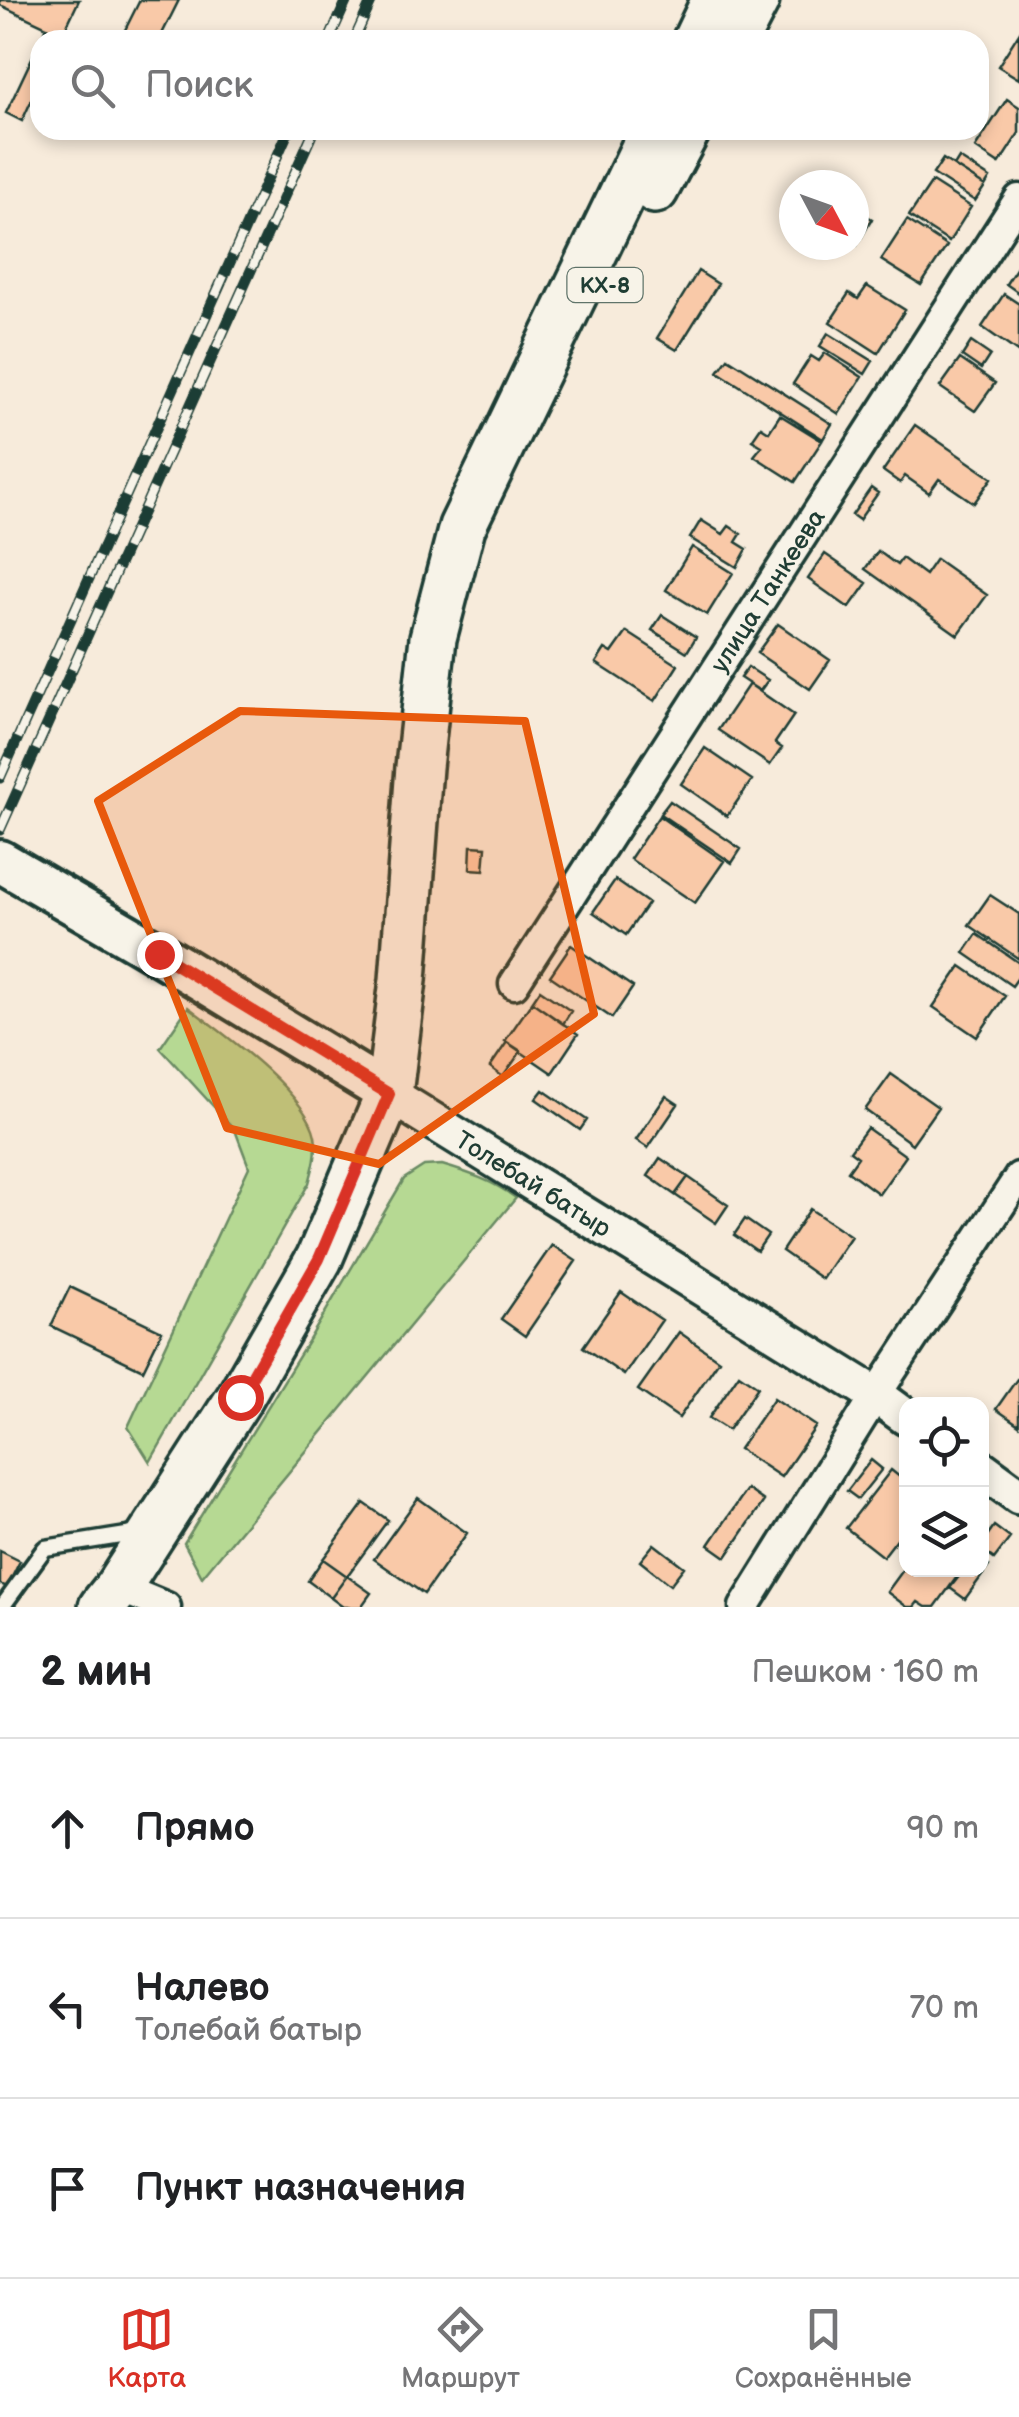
<!DOCTYPE html>
<html lang="ru">
<head>
<meta charset="utf-8">
<style>
  :root { --surface:#fff; --page:#f6f6f6; --text:#202124; --muted:#757577; --line:#e0e0e0; --accent:#d93025 }
  body { margin:0; font-family:"Balsamiq Sans",sans-serif; background:var(--page); color:var(--text) }
  .controls { position:absolute; right:30px; bottom:30px; display:grid; overflow:hidden; border-radius:20px; box-shadow:0 5px 15px #0003 }
  .controls button { width:90px; height:90px; display:grid; place-items:center; padding:0; border:0; border-bottom:2px solid var(--line); background:var(--surface); color:var(--text); font:50px sans-serif }
  .compass { position:absolute; left:779px; top:170px; width:90px; height:90px; border-radius:50%; background:var(--surface); box-shadow:0 5px 15px #0003; rotate:131deg }
  .stop { position:absolute; width:30px; height:30px; margin:-22px; border:8px solid #d93025; border-radius:50%; background:#fff }
  .stop.end { background:#d93025; border-color:#fff; box-shadow:0 2px 10px #0008 }
  .list { margin:0; padding:0; list-style:none }
  h2 { display:flex; justify-content:space-between; align-items:center; height:130px; margin:0; padding:0 40px; font-size:42px }
  h2 small { font-size:32px; font-weight:400; color:var(--muted) }
  .list li { display:grid; grid-template-columns:65px 1fr auto; gap:30px; align-items:center; box-sizing:border-box; height:180px; padding:0 40px; border-top:2px solid var(--line) }
  .list b { display:block; font-size:38px; white-space:nowrap }
  .list p { margin:0; font-size:32px; white-space:nowrap; color:var(--muted) }
  .list em { font-size:32px; font-style:normal; color:var(--muted) }
  .icon { flex:none; width:55px; height:55px; fill:none; stroke:currentColor; stroke-width:2; stroke-linecap:round; stroke-linejoin:round }
  .map { position:relative; flex:none; width:1019px; height:1607px; overflow:hidden }
  .search { position:absolute; background:var(--surface); box-shadow:0 5px 15px #0003; left:30px; right:30px; top:30px; height:110px; display:flex; align-items:center; gap:25px; box-sizing:border-box; padding:0 35px; border-radius:30px; color:var(--muted); font-size:38px }
  .sheet { height:670px; background:var(--surface) }
  nav { display:flex; justify-content:space-around; align-items:center; box-sizing:border-box; height:140px; border-top:2px solid var(--line); background:var(--surface); font-size:28px; color:var(--muted) }
  nav a { display:grid; justify-items:center; gap:5px }
  nav .on { color:var(--accent) }
  .map>svg:first-child { display:block }
</style>
</head>
<body>
<div class="map">
<svg width="1019" height="1607" viewBox="0 0 1019 1607">
  <rect width="100%" height="100%" fill="#f7ebdb"/>
  <filter id="ink" filterUnits="userSpaceOnUse"><feTurbulence type="fractalNoise" baseFrequency=".01" numOctaves="2"/><feDisplacementMap in="SourceGraphic" scale="20" xChannelSelector="R" yChannelSelector="G"/><feConvolveMatrix kernelMatrix="1 2 1 2 8 2 1 2 1" color-interpolation-filters="sRGB"/></filter>
  <g filter="url(#ink)">
    <path fill="#b6d993" stroke="#6a8b64" stroke-width="2.5" d="M188 1007C224 1034 306 1092 315 1136 318 1152 313 1169 309 1183L150 1462 128 1427 249 1167 235 1130 160 1048Z
      M442 1165C469 1173 493 1181 516 1198L202 1577 184 1543 309 1340 404 1179 424 1166Z"/>
    <path fill="#f9c9a8" stroke="#1f3d34" stroke-width="2.5" d="M0 0H79L60 40H40L47 27 0 5Z
      M140 0H179L159 40H120Z
      M1019 33V79L998 66Z
      M40 41V82L22 121 6 113Z
      M1007 99 1019 107V133L999 164 975 148Z
      M959 158 990 178 985 186 954 166Z
      M943 159 985 186 975 201 933 174Z
      M932 182 971 207 949 242 909 216Z
      M857 210 872 219 857 245 854 243V215Z
      M907 220 947 246 921 285 881 260Z
      M1019 264V293L1006 284Z
      M698 271 718 284 677 350 657 338Z
      M867 286 905 310 878 353 830 322 849 293 858 299Z
      M1004 294 1019 304V353L982 327Z
      M828 333 873 361 865 374 820 346Z
      M971 342 990 355 981 369 962 356Z
      M825 353 862 377 839 414 793 384 811 356 819 361Z
      M728 358 832 424 823 439 718 372Z
      M960 359 995 383 975 411 940 387Z
      M780 415 822 441 795 482 754 456 762 446 752 440 761 427 769 432Z
      M915 425 992 478 974 503 939 479 929 493 905 476 900 483 883 471Z
      M871 488 878 493 859 520 852 515Z
      M701 520 723 534 729 526 741 534 736 542 747 549 737 567 690 538Z
      M692 547 733 573 707 615 666 590Z
      M878 551 897 565 902 558 925 575 936 559 987 595 958 635 865 569Z
      M825 554 867 583 849 608 808 579Z
      M662 615 696 637 687 652 652 630Z
      M778 624 830 660 810 689 757 653Z
      M627 632 678 665 655 701 596 663 605 649 612 653Z
      M748 667 768 680 760 691 740 678Z
      M749 684 794 715 775 743 782 748 770 765 718 730Z
      M705 748 752 780 727 816 681 784Z
      M670 801 741 849 732 863 660 814Z
      M659 816 724 861 695 903 630 859Z
      M471 846 486 847 484 870 470 869Z
      M615 880 648 903 626 935 593 912Z
      M990 895 1019 914V959L969 925Z
      M977 934 1019 963V976L1012 986 964 953Z
      M571 945 633 987 612 1018 550 976Z
      M961 966 1005 996 977 1037 933 1007Z
      M540 990 571 1011 563 1024 532 1002Z
      M532 1002 578 1034 552 1073 505 1041Z
      M507 1042 521 1051 503 1077 490 1067Z
      M891 1074 938 1107 912 1144 865 1110Z
      M543 1090 587 1120 580 1130 536 1099Z
      M666 1096 678 1104 648 1148 636 1140Z
      M867 1128 906 1156 879 1194 848 1171 858 1157 850 1151Z
      M660 1158 688 1177 675 1195 648 1176Z
      M688 1177 728 1205 716 1223 675 1195Z
      M810 1209 851 1236 822 1279 782 1251Z
      M745 1219 768 1235 757 1251 734 1235Z
      M552 1245 576 1261 525 1336 501 1319Z
      M70 1287 162 1331 143 1370 51 1326Z
      M621 1292 662 1320 624 1375 583 1347Z
      M679 1332 719 1360 679 1418 638 1390Z
      M739 1374 758 1387 728 1430 709 1418Z
      M1017 1379 1019 1380V1425L996 1409Z
      M774 1398 816 1426 781 1477 739 1449Z
      M871 1460 882 1469 858 1499 847 1491Z
      M891 1470 906 1482V1527L883 1557 846 1528Z
      M747 1489 764 1501 726 1557 709 1545Z
      M418 1498 467 1533 424 1594 374 1559Z
      M364 1503 388 1520 347 1576 323 1559Z
      M994 1526 1010 1538 994 1559 982 1550V1543Z
      M654 1544 684 1567 670 1585 640 1561Z
      M0 1551 20 1561 7 1587 0 1584Z
      M323 1559 347 1576 331 1598 308 1581Z
      M982 1560 989 1566 965 1599 950 1588 964 1570H982Z
      M906 1566V1570H962L935 1607H926L918 1602 914 1607H907L887 1592Z
      M347 1576 371 1593 361 1607H343L331 1598Z"/>
    <g fill="none" stroke-linecap="round" stroke-linejoin="round">
      <defs>
        <path id="service" d="M2 1607 45 1548 139 1533"/>
        <g id="minor">
          <path id="s1" d="M514 984 1019 199"/>
          <path d="M118 1587 166 1607"/>
          <path d="M744 1607 876 1395 1019 1177"/>
        </g>
        <g id="tertiary">
          <path id="s2" d="M389 1094 876 1395 906 1417"/>
          <path d="M982 1469 1019 1496"/>
        </g>
        <path id="secondary" d="M0 861 159 954 389 1094"/>
        <path id="primary" d="M696 40 715 0
          M735 40 756 0
          M655 190 687 130
          M102 1607 118 1587 240 1397 319 1259 389 1094 403 980 419 767 433 638 462 527 653 130"/>
      </defs>
      <use href="#service" stroke="#1f3d34" stroke-width="21"/>
      <use href="#minor" stroke="#1f3d34" stroke-width="35"/>
      <use href="#tertiary" stroke="#1f3d34" stroke-width="42"/>
      <use href="#secondary" stroke="#1f3d34" stroke-width="48"/>
      <use href="#primary" stroke="#1f3d34" stroke-width="52"/>
      <use href="#service" stroke="#f7f3e8" stroke-width="14"/>
      <use href="#minor" stroke="#f7f3e8" stroke-width="28"/>
      <use href="#tertiary" stroke="#f7f3e8" stroke-width="35"/>
      <use href="#secondary" stroke="#f7f3e8" stroke-width="40"/>
      <use href="#primary" stroke="#f7f3e8" stroke-width="45"/>
      <defs>
        <path id="rail" d="M329 40 347 0
          M354 40 372 0
          M0 778 289 130
          M0 830 314 130"/>
      </defs>
      <use href="#rail" stroke="#1f3d34" stroke-width="11"/>
      <use href="#rail" stroke="#f7f3e8" stroke-width="8" stroke-dasharray="22" stroke-linecap="butt"/>
    </g>
  </g>
  <g fill="none" stroke-linecap="round" stroke-linejoin="round" filter="url(#ink)">
    <path stroke="#d93025" stroke-width="12" d="M159 954 389 1094 319 1259 240 1397"/>
  </g>
  <path fill="#e8590c" fill-opacity="0.2" stroke="#e8590c" stroke-width="8" stroke-linejoin="round" d="M240 711 525 721 594 1014 379 1164 227 1128 98 801Z"/>
  <g text-anchor="middle" stroke-width="10" stroke-linejoin="round" paint-order="stroke">
    <rect fill="#f7f3e8" stroke="#60746a" stroke-width="2.5" x="567.5" y="268" width="75" height="34" rx="8"/>
    <g font-size="22" font-weight="bold" fill="#1f3d34">
      <text x="605" y="293">КХ-8</text>
    </g>
    <g font-size="25" fill="#1f3d34" stroke="#f7f3e8">
      <text dy="9" stroke="none"><textPath href="#s1" startOffset="468">улица Танкеева</textPath></text>
      <text dy="9" stroke="none"><textPath href="#s2" startOffset="170">Толебай батыр</textPath></text>
    </g>
  </g>
</svg>
<div class="controls">
<button><svg class="icon" aria-label="locate" viewBox="0 0 24 24"><circle cx="12" cy="12" r="6"/><path d="M12 2v4M12 18v4M2 12h4M18 12h4"/></svg></button>
<button><svg class="icon" aria-label="layers" viewBox="0 0 24 24"><path d="M12 4l9 5-9 5-9-5zM3 14l9 5 9-5"/></svg></button>
</div>
<svg class="compass" viewBox="-18 -18 36 36"><path d="M0-13l5 13h-10z" fill="#e53935"/><path d="M0 13l5-13h-10z" fill="#757577"/></svg>
<div class="stop" style="left:240px;top:1397px"></div>
<div class="stop end" style="left:159px;top:954px"></div>
<div class="search"><svg class="icon" aria-label="search" viewBox="0 0 24 24"><circle cx="10" cy="10" r="6"/><path d="M15 15l6 6"/></svg>Поиск</div>
</div>
<section class="sheet">
<h2>2 мин<small>Пешком · 160 m</small></h2>
<ul class="list">
<li><svg class="icon" aria-label="ahead" viewBox="0 0 24 24"><path d="M12 20V5M6 11l6-6 6 6"/></svg><div><b>Прямо</b></div><em>90 m</em></li>
<li><svg class="icon" aria-label="left" viewBox="0 0 24 24"><path d="M17 20v-9H6M10 6l-5 5 5 5"/></svg><div><b>Налево</b><p>Толебай батыр</p></div><em>70 m</em></li>
<li><svg class="icon" aria-label="arrive" viewBox="0 0 24 24"><path d="M6 21V4h12l-3 4 3 4H6"/></svg><div><b>Пункт назначения</b></div></li>
</ul>
</section>
<nav>
<a class="on"><svg class="icon" aria-label="map" viewBox="0 0 24 24"><path d="M3 6l6-2 6 2 6-2v14l-6 2-6-2-6 2zM9 4v14M15 6v14"/></svg>Карта</a>
<a><svg class="icon" aria-label="directions" viewBox="0 0 24 24"><path d="M12 3l9 9-9 9-9-9zM9 14v-3h6M13 9l2 2-2 2"/></svg>Маршрут</a>
<a><svg class="icon" aria-label="saved" viewBox="0 0 24 24"><path d="M7 4h10v16l-5-4-5 4z"/></svg>Сохранённые</a>
</nav>
</body>
</html>
